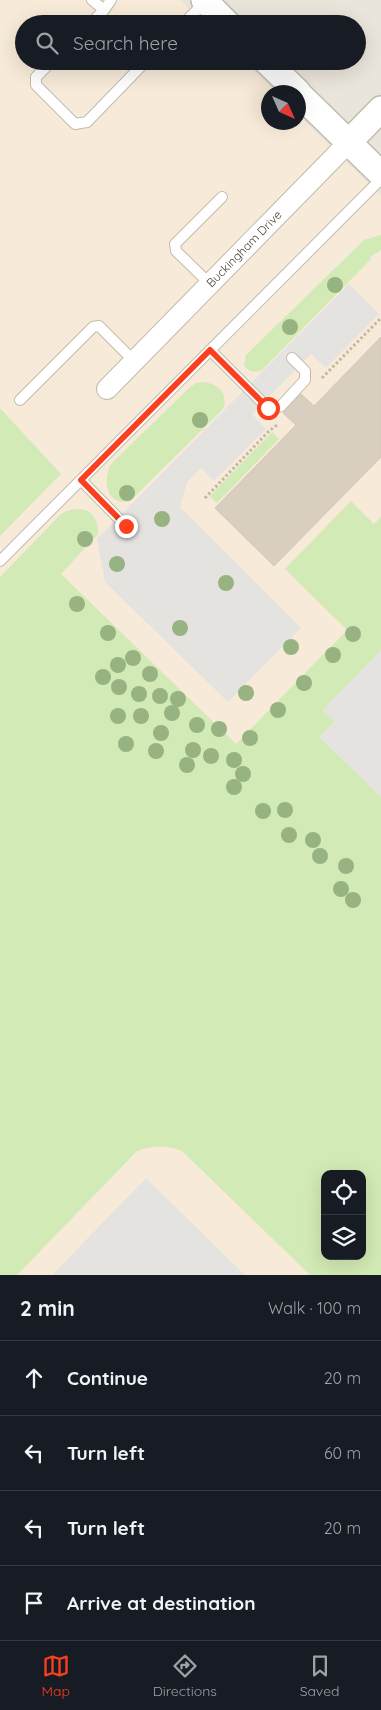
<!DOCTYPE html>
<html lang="en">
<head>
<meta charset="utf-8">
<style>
  :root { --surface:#171b24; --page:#242831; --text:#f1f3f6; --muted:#9ea1a6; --line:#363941; --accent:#fc3f1d }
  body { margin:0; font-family:Quicksand,sans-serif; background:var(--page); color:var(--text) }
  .controls { position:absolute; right:15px; bottom:15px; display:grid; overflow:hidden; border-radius:10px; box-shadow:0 5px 20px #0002 }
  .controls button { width:45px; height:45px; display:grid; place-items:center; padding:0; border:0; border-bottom:1px solid var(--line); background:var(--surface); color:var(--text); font:25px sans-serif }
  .compass { position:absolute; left:261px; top:85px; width:45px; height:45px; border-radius:50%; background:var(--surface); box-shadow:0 5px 20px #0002; rotate:135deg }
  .stop { position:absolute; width:15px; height:15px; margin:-11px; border:4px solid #fc3f1d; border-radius:50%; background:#fff }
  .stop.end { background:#fc3f1d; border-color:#fff; box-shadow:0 1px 5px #0008 }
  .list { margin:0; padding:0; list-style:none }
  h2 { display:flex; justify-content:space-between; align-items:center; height:65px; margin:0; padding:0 20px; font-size:21px }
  h2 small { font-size:16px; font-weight:400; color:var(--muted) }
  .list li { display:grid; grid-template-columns:32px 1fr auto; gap:15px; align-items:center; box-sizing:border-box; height:75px; padding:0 20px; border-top:1px solid var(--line) }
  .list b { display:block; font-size:19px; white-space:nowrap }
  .list em { font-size:16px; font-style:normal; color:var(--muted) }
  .icon { flex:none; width:28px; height:28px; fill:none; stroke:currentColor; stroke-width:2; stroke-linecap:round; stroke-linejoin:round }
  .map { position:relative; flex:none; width:381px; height:1275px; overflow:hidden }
  .search { position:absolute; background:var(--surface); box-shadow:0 5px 20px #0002; left:15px; right:15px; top:15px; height:55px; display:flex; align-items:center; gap:12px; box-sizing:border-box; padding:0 18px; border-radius:28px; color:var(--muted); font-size:19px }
  .sheet { height:365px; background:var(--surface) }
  nav { display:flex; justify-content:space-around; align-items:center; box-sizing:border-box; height:70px; border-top:1px solid var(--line); background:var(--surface); font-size:14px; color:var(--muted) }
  nav a { display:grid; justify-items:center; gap:2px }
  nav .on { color:var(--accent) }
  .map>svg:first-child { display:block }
</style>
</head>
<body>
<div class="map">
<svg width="381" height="1275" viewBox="0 0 381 1275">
  <rect width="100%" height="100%" fill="#f6f3ec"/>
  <path fill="#eae5da" d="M180 0H381V196L299 116 298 92H275L243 61H357V24H204Z"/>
  <path fill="#f7ead8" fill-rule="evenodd" d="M0 0H180L204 24H24V61H243L275 92H268V122H298L299 116 381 196V1275H0V536L61 474 0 408ZM325 1174H362V1256H325Z"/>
  <path fill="#d2eab5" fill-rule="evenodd" d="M381 235V250L370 257 371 259 262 370C254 373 249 372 244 365L246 355 364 240Z
    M203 382C218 384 229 393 223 409L130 501C107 507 101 479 112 463L190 387 196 383Z
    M0 408 61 474 0 536Z
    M272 432 279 439 217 503 210 496Z
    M351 501 374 524 381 517V650L323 710 335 721 320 737 381 797V1275H310L182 1151C166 1145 154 1145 137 1151L17 1275H0V577L61 514C81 503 99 511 98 534L61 574 236 744 347 630 285 569ZM325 1174H362V1256H325Z"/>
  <path fill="#e5e3e0" d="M349 284 379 314 326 368 311 354 252 414 266 429 214 481 201 468 187 482 180 507 301 628 228 702 105 582 97 539Z
    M381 650V797L319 737 335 722 323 710Z
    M146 1178 245 1275H52Z"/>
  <path fill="#d8cfc1" stroke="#d3c7b4" d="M381 337V457L274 566 215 508 296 425 283 413 301 394 314 406Z"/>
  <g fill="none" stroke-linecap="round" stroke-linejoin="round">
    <defs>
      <path id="service" d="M92 0 104 10
        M90 24 104 10 111 0
        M183 24 205 2
        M52 61 36 77V85L75 124 87 122 146 61
        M210 284 176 251 175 244 222 197
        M210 350 264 404 273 409 281 406 305 380V371L292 358
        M20 400 93 327 99 326 134 361
        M81 480 126 526
        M0 561 381 179"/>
      <g id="minor">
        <path id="s1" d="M107 389 348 143"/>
      </g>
      <path id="tertiary" d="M204 0 228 24
        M266 61 298 92
        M298 93 381 174
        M348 143 381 109"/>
    </defs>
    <use href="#service" stroke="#c2bbae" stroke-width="12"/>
    <use href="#minor" stroke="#c2bbae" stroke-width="22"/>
    <use href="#tertiary" stroke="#c2bbae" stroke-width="28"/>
    <path stroke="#c4b79f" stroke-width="3" stroke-dasharray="2.5 2.5" stroke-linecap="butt" d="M322 378 381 318
      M205 498 269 431 277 425"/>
    <use href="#service" stroke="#fff" stroke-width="10"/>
    <use href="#minor" stroke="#fff" stroke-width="20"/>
    <use href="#tertiary" stroke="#fff" stroke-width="25"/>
  </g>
  <g fill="#97b381">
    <circle cx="335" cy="285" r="8"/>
    <circle cx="290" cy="327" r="8"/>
    <circle cx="200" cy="420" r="8"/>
    <circle cx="127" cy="493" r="8"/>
    <circle cx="162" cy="519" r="8"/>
    <circle cx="85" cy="539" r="8"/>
    <circle cx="117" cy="564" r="8"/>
    <circle cx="226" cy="583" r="8"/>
    <circle cx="77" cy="604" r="8"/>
    <circle cx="180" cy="628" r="8"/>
    <circle cx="108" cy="633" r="8"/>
    <circle cx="353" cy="634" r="8"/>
    <circle cx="291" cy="647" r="8"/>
    <circle cx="333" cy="655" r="8"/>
    <circle cx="133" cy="658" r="8"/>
    <circle cx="118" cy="665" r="8"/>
    <circle cx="150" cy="674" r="8"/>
    <circle cx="103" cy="677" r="8"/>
    <circle cx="304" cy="683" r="8"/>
    <circle cx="119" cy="687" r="8"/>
    <circle cx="246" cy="693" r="8"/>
    <circle cx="139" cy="694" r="8"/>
    <circle cx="160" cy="696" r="8"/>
    <circle cx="178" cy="699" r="8"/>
    <circle cx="278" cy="710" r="8"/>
    <circle cx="172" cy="713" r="8"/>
    <circle cx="118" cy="716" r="8"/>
    <circle cx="141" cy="716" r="8"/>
    <circle cx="197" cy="725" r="8"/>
    <circle cx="219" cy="729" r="8"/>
    <circle cx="161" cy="733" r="8"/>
    <circle cx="250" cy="738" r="8"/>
    <circle cx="126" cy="744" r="8"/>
    <circle cx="193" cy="750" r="8"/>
    <circle cx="156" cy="751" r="8"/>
    <circle cx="211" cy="756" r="8"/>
    <circle cx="234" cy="760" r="8"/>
    <circle cx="187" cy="765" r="8"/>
    <circle cx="243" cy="774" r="8"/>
    <circle cx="234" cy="787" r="8"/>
    <circle cx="285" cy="810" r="8"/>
    <circle cx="263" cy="811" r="8"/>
    <circle cx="289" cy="835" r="8"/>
    <circle cx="313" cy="840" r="8"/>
    <circle cx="320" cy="856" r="8"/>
    <circle cx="346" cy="866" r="8"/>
    <circle cx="341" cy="889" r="8"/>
    <circle cx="353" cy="900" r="8"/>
  </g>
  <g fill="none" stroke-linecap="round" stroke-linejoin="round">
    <path stroke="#fc3f1d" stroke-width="6" d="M126 526 81 480 210 350 268 408"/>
  </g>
  <g text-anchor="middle" stroke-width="5" stroke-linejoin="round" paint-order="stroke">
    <g font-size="12" fill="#4b4439" stroke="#fff">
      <text dy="4" stroke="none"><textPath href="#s1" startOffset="196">Buckingham Drive</textPath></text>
    </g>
  </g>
</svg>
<div class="controls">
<button><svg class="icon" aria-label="locate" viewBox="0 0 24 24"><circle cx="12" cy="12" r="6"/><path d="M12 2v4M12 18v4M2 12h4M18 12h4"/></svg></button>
<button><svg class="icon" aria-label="layers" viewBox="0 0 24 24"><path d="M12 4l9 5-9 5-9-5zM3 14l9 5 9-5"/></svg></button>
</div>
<svg class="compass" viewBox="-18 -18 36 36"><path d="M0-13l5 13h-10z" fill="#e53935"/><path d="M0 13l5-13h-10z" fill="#9ea1a6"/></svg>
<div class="stop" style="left:268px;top:408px"></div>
<div class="stop end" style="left:126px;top:526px"></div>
<div class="search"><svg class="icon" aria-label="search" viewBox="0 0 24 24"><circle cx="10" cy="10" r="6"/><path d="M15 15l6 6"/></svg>Search here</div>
</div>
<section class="sheet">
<h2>2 min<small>Walk · 100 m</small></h2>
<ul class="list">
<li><svg class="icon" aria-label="ahead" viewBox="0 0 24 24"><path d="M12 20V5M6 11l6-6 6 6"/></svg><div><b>Continue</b></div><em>20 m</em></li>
<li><svg class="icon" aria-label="left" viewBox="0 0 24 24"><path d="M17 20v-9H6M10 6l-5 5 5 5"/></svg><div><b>Turn left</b></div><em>60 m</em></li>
<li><svg class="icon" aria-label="left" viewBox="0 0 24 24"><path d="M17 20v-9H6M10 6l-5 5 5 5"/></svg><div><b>Turn left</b></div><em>20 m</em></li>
<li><svg class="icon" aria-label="arrive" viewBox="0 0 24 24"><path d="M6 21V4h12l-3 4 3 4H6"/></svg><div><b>Arrive at destination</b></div></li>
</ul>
</section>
<nav>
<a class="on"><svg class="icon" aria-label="map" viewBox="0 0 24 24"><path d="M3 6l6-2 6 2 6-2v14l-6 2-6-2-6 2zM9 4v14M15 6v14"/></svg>Map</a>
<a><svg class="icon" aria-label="directions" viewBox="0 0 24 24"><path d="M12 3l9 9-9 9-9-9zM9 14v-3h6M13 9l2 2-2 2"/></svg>Directions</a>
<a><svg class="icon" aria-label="saved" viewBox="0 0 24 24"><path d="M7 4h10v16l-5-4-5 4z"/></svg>Saved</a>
</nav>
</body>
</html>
